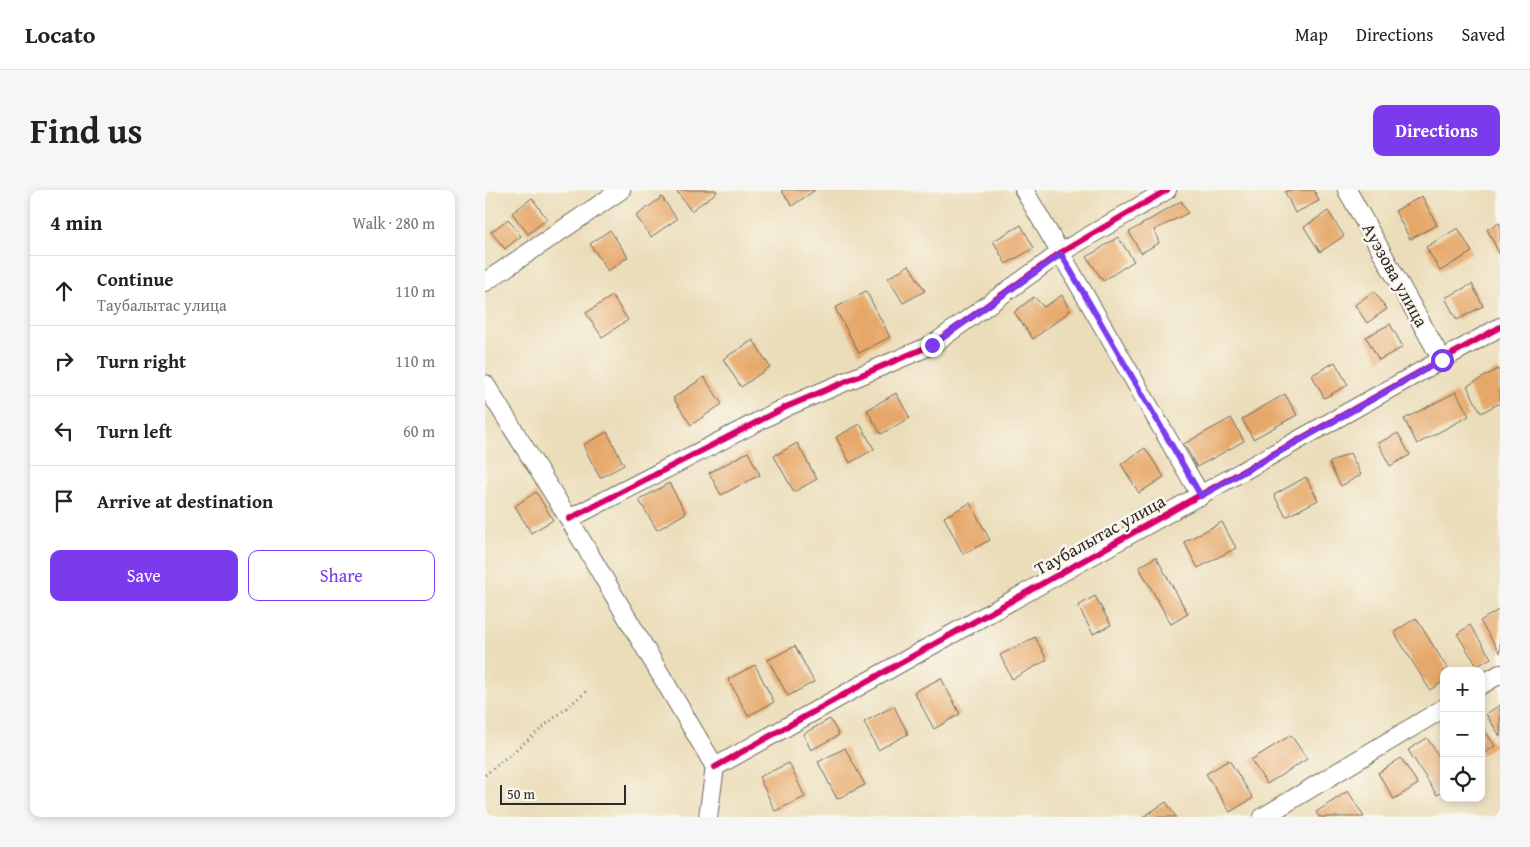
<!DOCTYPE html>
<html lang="en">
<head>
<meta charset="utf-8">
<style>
  :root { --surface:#fff; --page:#f6f6f6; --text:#222; --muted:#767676; --line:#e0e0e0; --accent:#7c3aed }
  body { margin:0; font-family:"Gentium Book Plus",serif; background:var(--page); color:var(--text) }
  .controls { position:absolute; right:15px; bottom:15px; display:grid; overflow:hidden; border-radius:10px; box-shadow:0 2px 8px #0003 }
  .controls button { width:45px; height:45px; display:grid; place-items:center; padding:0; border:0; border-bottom:1px solid var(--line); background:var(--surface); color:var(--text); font:25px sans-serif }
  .scale { position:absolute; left:15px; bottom:12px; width:126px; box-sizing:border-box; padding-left:5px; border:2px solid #2b2b2b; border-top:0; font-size:14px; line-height:18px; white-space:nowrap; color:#2b2b2b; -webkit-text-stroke:4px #fbf7ec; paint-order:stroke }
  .stop { position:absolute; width:15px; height:15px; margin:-11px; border:4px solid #7c3aed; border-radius:50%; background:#fff }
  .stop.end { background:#7c3aed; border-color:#fff; box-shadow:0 1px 5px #0008 }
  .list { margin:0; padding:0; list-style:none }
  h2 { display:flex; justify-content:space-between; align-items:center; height:65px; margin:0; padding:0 20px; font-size:21px }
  h2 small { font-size:16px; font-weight:400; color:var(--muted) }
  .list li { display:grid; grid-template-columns:32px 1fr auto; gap:15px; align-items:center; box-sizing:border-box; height:70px; padding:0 20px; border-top:1px solid var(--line) }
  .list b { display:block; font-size:19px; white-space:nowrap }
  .list p { margin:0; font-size:16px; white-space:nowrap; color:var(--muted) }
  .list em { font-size:16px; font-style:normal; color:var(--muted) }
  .actions { display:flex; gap:10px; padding:15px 20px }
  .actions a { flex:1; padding:11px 0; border:1px solid var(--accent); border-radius:10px; text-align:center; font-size:18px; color:var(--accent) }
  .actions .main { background:var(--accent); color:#fff }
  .icon { flex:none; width:28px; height:28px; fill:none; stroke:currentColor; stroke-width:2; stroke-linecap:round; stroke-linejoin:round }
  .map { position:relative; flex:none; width:1015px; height:627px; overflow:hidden; border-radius:10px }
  header { display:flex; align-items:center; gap:30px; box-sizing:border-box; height:70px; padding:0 25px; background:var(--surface); border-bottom:1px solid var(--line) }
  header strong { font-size:24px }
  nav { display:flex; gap:28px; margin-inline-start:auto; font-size:18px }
  .intro { display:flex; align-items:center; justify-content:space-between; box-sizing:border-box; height:120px; padding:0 30px }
  h1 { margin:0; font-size:35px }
  .button { padding:12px 22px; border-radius:10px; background:var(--accent); color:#fff; font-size:18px; font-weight:700 }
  main { display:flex; gap:30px; padding:0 30px }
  aside { flex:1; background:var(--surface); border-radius:10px; box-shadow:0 2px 8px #0003 }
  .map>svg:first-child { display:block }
</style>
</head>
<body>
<header>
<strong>Locato</strong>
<nav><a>Map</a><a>Directions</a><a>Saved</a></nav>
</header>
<div class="intro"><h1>Find us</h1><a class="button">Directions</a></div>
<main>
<aside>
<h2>4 min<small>Walk · 280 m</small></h2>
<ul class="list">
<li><svg class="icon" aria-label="ahead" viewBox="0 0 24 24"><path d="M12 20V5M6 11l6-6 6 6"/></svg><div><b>Continue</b><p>Таубалытас улица</p></div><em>110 m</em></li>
<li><svg class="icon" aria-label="right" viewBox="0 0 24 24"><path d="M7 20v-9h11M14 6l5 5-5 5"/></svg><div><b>Turn right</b></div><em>110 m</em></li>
<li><svg class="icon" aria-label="left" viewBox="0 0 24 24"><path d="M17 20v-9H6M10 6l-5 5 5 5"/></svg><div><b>Turn left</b></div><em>60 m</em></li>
<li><svg class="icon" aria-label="arrive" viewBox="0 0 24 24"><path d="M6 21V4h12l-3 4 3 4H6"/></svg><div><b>Arrive at destination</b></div></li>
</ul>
<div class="actions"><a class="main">Save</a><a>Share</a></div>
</aside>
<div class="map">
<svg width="1015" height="627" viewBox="0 0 1015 627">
  <rect width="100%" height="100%" fill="#fbf7ec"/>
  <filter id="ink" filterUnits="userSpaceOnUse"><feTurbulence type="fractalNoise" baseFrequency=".02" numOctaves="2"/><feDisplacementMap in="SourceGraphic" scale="10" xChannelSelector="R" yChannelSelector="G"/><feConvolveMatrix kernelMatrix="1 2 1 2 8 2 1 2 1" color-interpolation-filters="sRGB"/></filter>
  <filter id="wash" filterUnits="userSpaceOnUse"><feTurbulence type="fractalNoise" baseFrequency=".0096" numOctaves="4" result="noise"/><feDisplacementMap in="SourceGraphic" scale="20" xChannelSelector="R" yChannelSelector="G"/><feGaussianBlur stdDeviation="1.12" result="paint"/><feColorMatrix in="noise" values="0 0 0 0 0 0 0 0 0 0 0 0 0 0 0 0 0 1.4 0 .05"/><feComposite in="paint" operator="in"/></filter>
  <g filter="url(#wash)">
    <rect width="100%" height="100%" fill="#ebddb9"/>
    <g id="blocks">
      <path fill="#e6a86b" d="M191 0H231L232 2 206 21Z
        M296 0H330L307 16Z
        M804 0H829L834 11 810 23 800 2Z
        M937 6 952 35 925 49 910 21Z
        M177 7 192 29 166 47 151 26Z
        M47 8 62 29 43 44 27 23Z
        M696 11 703 23 669 40 674 53 656 63 644 42Z
        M843 21 859 46 835 62 819 37Z
        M23 29 36 46 20 59 6 42Z
        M1015 33V65L1002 39Z
        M536 35 549 58 521 74 508 51Z
        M973 38 987 62 955 81 941 57Z
        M125 40 143 67 123 81 105 54Z
        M633 47 649 71 618 91 602 67Z
        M424 75 440 101 418 113 403 88Z
        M987 94 998 116 972 130 960 108Z
        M381 101 405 147 374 163 350 118Z
        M889 101 902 119 882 133 870 115Z
        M577 105 585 121 548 149 529 122 549 107 559 117Z
        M127 106 143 130 117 147 101 123Z
        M905 134 918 157 894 170 881 147Z
        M268 150 285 177 256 197 238 169Z
        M850 172 863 195 839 208 827 185Z
        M1013 179 1015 183V213L996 223 982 196Z
        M219 187 237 214 206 235 188 208Z
        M971 202 984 226 932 254 919 229Z
        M411 203 425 228 396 244 382 220Z
        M800 204 812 225 768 249 757 229Z
        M746 228 759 251 712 277 699 254Z
        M375 234 389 259 365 273 351 247Z
        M122 242 139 275 115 288 98 255Z
        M913 243 925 265 905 276 893 253Z
        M312 253 332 289 309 302 289 266Z
        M660 258 679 287 654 303 636 274Z
        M263 262 275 285 236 305 224 283Z
        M865 263 876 285 856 296 844 273Z
        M821 287 833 310 801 327 789 305Z
        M184 293 201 323 172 340 154 310Z
        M51 302 68 330 46 343 30 316Z
        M485 313 505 350 478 364 459 327Z
        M737 332 751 358 713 378 699 352Z
        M671 367 703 424 686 434 654 377Z
        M610 406 626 435 608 444 593 416Z
        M1015 419V463L995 431Z
        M931 428 964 481H959V491L945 500 909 442Z
        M985 435 1006 468 992 476 972 444Z
        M550 447 562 470 527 489 515 465Z
        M310 456 329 492 303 506 283 470Z
        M270 475 289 512 263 526 243 489Z
        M456 488 475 524 449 539 429 502Z
        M1015 515V546L1001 524Z
        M409 516 423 544 393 560 379 532Z
        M345 529 354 545 326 560 318 544Z
        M996 534 1010 556 996 565Z
        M806 545 822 569 782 594 766 570Z
        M942 548 959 574V601L952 605 923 560Z
        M360 558 380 595 352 609 333 572Z
        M916 568 933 594 909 609 893 583Z
        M744 570 768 608 745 622 721 584Z
        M304 573 320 607 290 621 274 587Z
        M863 601 879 627H834L831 622Z
        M681 612 691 627H658Z"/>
    </g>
  </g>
  <g filter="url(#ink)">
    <use href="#blocks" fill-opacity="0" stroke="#6e695d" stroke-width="1"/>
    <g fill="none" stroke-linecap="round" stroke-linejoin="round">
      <defs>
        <path id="minor" d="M539 0 716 306
          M862 0 957 170
          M0 92 136 0
          M0 194 84 329 230 577 223 627
          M84 329 301 217 447 155 575 63 682 0
          M996 495 1015 484
          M230 577 1015 137
          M778 627 959 518"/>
      </defs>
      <use href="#minor" stroke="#6e695d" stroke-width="20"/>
      <path stroke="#6e695d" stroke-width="3" stroke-dasharray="1 4" stroke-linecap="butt" d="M0 585 102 501"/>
      <use href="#minor" stroke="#fff" stroke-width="18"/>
      <defs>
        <path id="cycleway" d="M84 329 301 217 447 155 575 63 682 0
          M230 577 1015 137"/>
      </defs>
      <use href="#cycleway" stroke="#fbf7ec" stroke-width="9"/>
      <use href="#cycleway" stroke="#d6006c" stroke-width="6"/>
    </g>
  </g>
  <g fill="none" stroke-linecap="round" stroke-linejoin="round" filter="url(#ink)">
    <path stroke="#7c3aed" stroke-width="6" d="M447 155 576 64 716 306 957 170"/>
  </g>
  <g text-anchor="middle" stroke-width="5" stroke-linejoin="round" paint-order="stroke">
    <g font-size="18" fill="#2b2b2b" stroke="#fbf7ec">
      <text transform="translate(910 85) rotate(61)" y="6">Ауэзова улица</text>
      <text transform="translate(615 345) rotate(-29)" y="6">Таубалытас улица</text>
    </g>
  </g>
</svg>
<div class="controls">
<button>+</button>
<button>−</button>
<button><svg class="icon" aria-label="locate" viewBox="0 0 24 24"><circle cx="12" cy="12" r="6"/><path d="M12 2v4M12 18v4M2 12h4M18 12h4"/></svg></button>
</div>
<div class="scale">50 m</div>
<div class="stop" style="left:957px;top:170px"></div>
<div class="stop end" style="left:447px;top:155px"></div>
</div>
</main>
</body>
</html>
